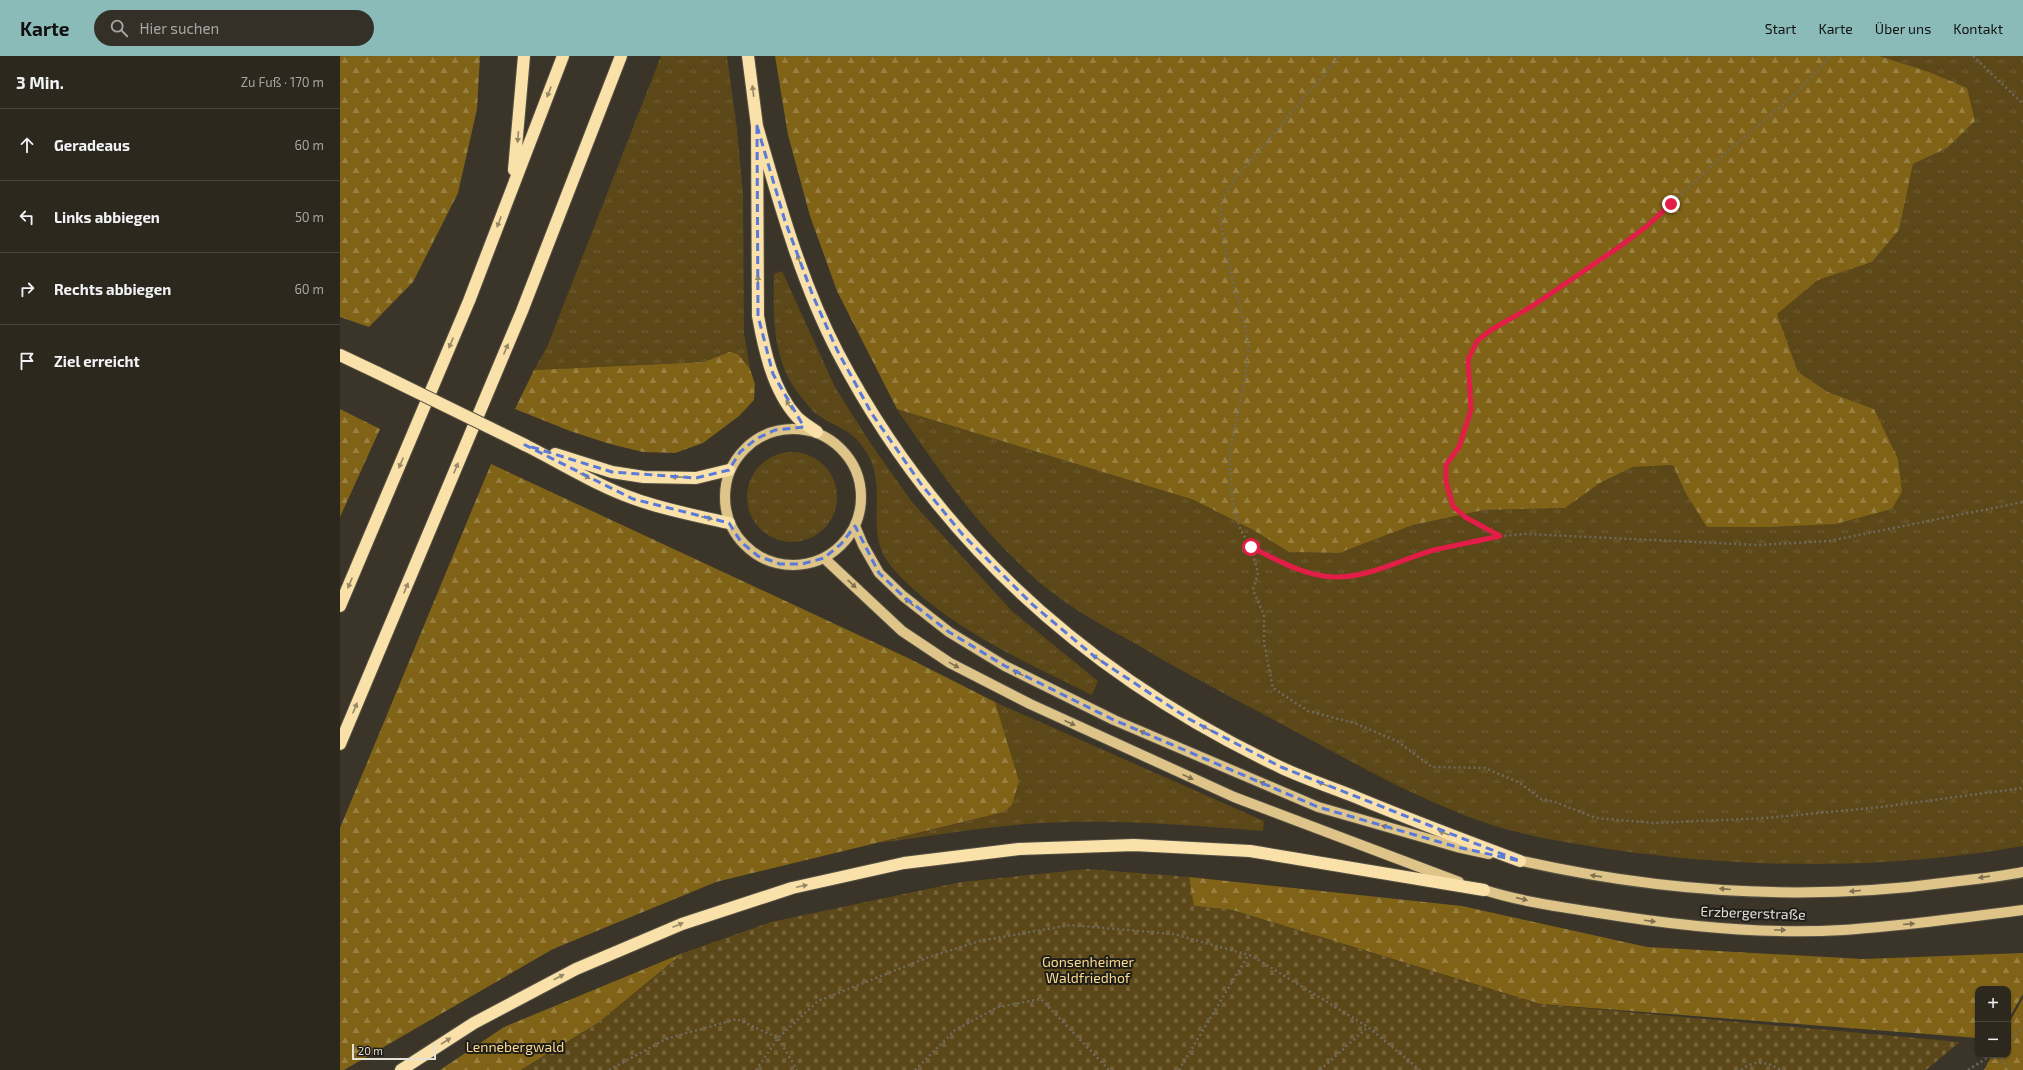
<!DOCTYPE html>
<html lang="de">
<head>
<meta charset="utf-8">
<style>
  :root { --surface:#2c281e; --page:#343027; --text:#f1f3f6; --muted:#a6a6a4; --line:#48443c; --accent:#8bbbb9 }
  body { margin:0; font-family:"Exo 2",sans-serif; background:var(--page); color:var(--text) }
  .controls { position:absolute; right:12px; bottom:12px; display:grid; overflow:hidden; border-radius:8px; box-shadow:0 1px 3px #0004 }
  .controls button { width:36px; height:36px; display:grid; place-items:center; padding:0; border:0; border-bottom:1px solid var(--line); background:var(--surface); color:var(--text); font:20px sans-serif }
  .scale { position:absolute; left:12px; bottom:10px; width:84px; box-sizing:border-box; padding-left:4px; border:2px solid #e4e1d9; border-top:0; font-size:11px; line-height:14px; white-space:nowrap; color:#e4e1d9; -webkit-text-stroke:3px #1f1d17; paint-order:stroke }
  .stop { position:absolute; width:12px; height:12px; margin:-9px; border:3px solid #e11d48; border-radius:50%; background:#fff }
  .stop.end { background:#e11d48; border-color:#fff; box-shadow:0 1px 4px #0008 }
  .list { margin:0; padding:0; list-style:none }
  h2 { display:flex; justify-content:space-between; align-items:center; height:52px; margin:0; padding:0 16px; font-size:17px }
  h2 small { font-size:13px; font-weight:400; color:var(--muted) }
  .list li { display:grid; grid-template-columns:26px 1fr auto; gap:12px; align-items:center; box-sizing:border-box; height:72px; padding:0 16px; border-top:1px solid var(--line) }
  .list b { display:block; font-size:15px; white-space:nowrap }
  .list em { font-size:13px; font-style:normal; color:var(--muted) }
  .icon { flex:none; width:22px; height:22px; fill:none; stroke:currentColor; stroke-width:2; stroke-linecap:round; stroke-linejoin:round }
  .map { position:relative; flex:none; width:1683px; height:1014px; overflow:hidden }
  header { display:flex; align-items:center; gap:24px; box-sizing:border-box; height:56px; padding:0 20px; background:var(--accent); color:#111 }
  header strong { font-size:19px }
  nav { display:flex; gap:22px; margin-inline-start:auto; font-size:14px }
  .search { width:280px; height:36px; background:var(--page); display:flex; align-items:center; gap:10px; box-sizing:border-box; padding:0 14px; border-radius:22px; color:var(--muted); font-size:15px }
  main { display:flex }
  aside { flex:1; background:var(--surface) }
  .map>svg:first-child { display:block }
</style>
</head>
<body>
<header>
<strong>Karte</strong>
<div class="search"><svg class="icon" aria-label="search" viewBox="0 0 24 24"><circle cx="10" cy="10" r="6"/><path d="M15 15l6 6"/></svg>Hier suchen</div>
<nav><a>Start</a><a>Karte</a><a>Über uns</a><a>Kontakt</a></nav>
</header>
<main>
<aside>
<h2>3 Min.<small>Zu Fuß · 170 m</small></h2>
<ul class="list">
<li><svg class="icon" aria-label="ahead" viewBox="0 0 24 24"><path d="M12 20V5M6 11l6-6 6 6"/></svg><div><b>Geradeaus</b></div><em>60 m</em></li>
<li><svg class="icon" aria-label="left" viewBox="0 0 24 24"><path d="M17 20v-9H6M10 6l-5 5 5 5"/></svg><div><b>Links abbiegen</b></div><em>50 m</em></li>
<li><svg class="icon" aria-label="right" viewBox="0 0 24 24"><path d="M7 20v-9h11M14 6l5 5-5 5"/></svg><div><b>Rechts abbiegen</b></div><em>60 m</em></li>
<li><svg class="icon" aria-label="arrive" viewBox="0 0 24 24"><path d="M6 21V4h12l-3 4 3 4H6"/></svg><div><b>Ziel erreicht</b></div></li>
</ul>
</aside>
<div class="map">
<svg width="1683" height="1014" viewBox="0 0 1683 1014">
  <defs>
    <pattern id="grass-tufts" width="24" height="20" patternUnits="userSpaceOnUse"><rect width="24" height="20" fill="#5b4718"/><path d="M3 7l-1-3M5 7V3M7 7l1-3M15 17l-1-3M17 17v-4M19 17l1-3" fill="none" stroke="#726139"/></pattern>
    <pattern id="forest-firs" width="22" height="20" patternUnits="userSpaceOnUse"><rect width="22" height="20" fill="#806317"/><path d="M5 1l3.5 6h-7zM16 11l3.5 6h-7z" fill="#988043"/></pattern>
    <pattern id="cemetery-stones" width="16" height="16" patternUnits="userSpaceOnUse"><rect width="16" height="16" fill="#5b4718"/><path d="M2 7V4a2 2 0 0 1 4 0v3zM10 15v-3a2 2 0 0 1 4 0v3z" fill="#726139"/></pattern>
  </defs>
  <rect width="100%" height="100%" fill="#3a3528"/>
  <path fill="url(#grass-tufts)" d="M321 0H387L397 73 403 138 404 277 410 313C391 289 390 296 364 306L194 314 207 291Z
    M1539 0H1683V790C1550 814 1402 813 1268 793 1226 787 1184 780 1143 766 1066 739 991 694 919 656 877 634 836 612 796 588 763 570 728 551 699 526 642 477 599 415 557 353L854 444 913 474 949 496 999 497 1073 469 1144 454 1225 452 1260 427 1293 411 1333 409 1345 436 1496 468 1552 453 1562 436 1534 353 1488 336 1458 316 1437 258 1478 224 1532 206 1559 174 1573 108 1607 92 1543 2Z
    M442 215 495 331 531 388 572 446 672 555 758 625 752 639C688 607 621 578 569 529 559 519 546 507 541 493 530 463 545 429 528 399 513 372 497 373 475 357 470 353 466 346 461 341 432 305 433 262 434 218Z
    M407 441a45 45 0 1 1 90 0a45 45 0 1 1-90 0Z
    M655 646 924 765 923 775C850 769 775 763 702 767 647 770 592 780 538 787L664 756 679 725Z"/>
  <path fill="url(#forest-firs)" d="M0 0H140L137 53 118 137 73 226 29 271 0 261Z
    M435 0H1539L1589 16 1627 32 1635 65 1607 92 1573 108 1559 174 1532 206 1478 224 1437 258 1458 316 1488 336 1534 353 1558 403 1562 436 1552 453 1496 468 1429 471H1367L1345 436 1333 409 1293 411 1260 427 1225 452 1144 454 1073 469 999 497 949 496 913 474 854 444 557 353 497 235 470 160 448 79Z
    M389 296 398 298 410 313 415 328 414 344 399 360 363 387 335 397 303 396 270 388 230 375 175 353 194 314 364 306Z
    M0 353 40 373 0 461Z
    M151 408 570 603 655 646 679 725 672 749 664 756 376 826 213 893 4 1014H0V772Z
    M849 821 1122 850 1307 891 1523 903 1683 897V938L1668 964V933H1638V982L1200 948 892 854 853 850Z
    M343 897 258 967 181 1014H100L164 971Z
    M1683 942V1014H1644L1652 999H1668V969Z"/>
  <path fill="url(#cemetery-stones)" d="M748 813 849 821 854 850 892 854 1200 948 1620 986 1586 1014H181L258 967 343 897 431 866 621 826Z"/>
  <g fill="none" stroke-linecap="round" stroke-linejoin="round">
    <defs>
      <path id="primary" d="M385 441a68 68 0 1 1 136 0a68 68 0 1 1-136 0Z
        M515 470 523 489 539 517 563 540 609 576 665 610 774 664 978 751 1117 791 1149 798
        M484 502 562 575 610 607 690 648 894 741 1119 826
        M1173 803C1316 836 1465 846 1611 826 1635 823 1660 821 1683 816
        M1138 832C1177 845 1219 851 1259 857 1339 870 1422 879 1503 874 1563 870 1623 862 1683 854"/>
      <path id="highway" d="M408 0 417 70 418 260C424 293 433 335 457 361 463 367 470 371 477 376
        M417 70C439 146 461 226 498 297 596 484 749 620 940 711 963 722 988 730 1013 740 1068 763 1124 784 1180 805
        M174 114 184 0
        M0 299 38 317
        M185 389C221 407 257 430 295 443 325 454 358 460 389 467
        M215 398 272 416 304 421 356 422 389 414
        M0 550 129 245 223 0
        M0 688 182 255 281 0
        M61 1014 134 967 236 913 342 868 452 832 564 807 679 793 794 789 910 795 1144 834"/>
    </defs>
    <use href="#primary" stroke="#555144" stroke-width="12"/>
    <use href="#highway" stroke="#555144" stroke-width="14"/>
    <path stroke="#6f6b5f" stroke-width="2.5" stroke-dasharray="2 3" stroke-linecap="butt" d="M1000 0 895 123 881 145V163L884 189 909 288 905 323 890 395 891 431 894 454 901 475 911 491 918 517 913 534 924 559V587L933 632 968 655 1014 667 1057 685 1092 711 1145 712 1180 727 1201 743 1215 746 1256 762 1314 767 1426 762 1541 751 1683 732
      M1633 0 1683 48
      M1159 479 1125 461 1113 450 1106 426 1107 409 1119 391 1131 354 1128 304 1137 285 1151 274 1194 249 1307 170 1388 95 1453 40 1491 0
      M911 491 948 510 969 517 994 521 1020 518 1094 494 1160 480 1186 478 1418 489 1489 485 1683 446
      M1668 985 1683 971
      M1658 999 1670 1014
      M269 1014 326 983 397 963 438 982 457 1014
      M416 1014 438 982 478 945 589 901 640 885 730 869 834 878 912 900 1028 971 1080 1014
      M575 1014 615 974 658 951 701 943 769 1014
      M839 1014 909 898
      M980 1014 1028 971
      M1401 1014C1415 1003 1427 1006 1441 1014
      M1628 1014 1652 999"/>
    <use href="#primary" stroke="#dec489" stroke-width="10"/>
    <use href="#highway" stroke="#fae1a9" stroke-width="12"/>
    <defs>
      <path id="highway-bridge" d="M38 317 185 389"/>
    </defs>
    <use href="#highway-bridge" stroke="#555144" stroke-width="14" stroke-linecap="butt"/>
    <use href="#highway-bridge" stroke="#fae1a9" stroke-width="12"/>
  </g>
  <defs><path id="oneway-solid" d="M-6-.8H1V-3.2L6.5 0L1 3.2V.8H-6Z"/></defs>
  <g fill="#978967">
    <use href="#oneway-solid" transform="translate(413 35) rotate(-97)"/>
    <use href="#oneway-solid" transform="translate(209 36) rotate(111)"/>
    <use href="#oneway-solid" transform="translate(178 81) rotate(95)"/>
    <use href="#oneway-solid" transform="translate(159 166) rotate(111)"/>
    <use href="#oneway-solid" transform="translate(459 204) rotate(-111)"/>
    <use href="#oneway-solid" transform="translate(418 225) rotate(-90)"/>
    <use href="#oneway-solid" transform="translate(111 287) rotate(113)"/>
    <use href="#oneway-solid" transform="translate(166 293) rotate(-67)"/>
    <use href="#oneway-solid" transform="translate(449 349) rotate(-123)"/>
    <use href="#oneway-solid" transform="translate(61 407) rotate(113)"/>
    <use href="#oneway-solid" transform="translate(116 412) rotate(-67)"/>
    <use href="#oneway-solid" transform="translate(245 420) rotate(28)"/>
    <use href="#oneway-solid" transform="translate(337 421) rotate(-179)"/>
    <use href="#oneway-solid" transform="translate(367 462) rotate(13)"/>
    <use href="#oneway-solid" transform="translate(10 527) rotate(113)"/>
    <use href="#oneway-solid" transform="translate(66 532) rotate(-67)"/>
    <use href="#oneway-solid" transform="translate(757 602) rotate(-144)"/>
    <use href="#oneway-solid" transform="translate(15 652) rotate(-67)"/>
    <use href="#oneway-solid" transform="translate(866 672) rotate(-152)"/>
    <use href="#oneway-solid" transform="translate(983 728) rotate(-158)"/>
    <use href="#oneway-solid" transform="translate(1104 777) rotate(-160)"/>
    <use href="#oneway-solid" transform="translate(462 830) rotate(-12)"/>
    <use href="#oneway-solid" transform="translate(338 869) rotate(-22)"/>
    <use href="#oneway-solid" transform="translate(219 921) rotate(-28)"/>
    <use href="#oneway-solid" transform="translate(106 985) rotate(-33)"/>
  </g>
  <g fill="#7e7050">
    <use href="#oneway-solid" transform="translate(512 528) rotate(43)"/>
    <use href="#oneway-solid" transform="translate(569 546) rotate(-141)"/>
    <use href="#oneway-solid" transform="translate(614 609) rotate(29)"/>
    <use href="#oneway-solid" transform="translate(678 617) rotate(-154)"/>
    <use href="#oneway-solid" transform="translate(730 667) rotate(25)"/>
    <use href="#oneway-solid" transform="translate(805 677) rotate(-157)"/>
    <use href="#oneway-solid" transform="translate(848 721) rotate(25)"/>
    <use href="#oneway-solid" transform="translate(925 728) rotate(-157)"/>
    <use href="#oneway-solid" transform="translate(1047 771) rotate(-164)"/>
    <use href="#oneway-solid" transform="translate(1256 820) rotate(-172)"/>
    <use href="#oneway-solid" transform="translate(1644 821) rotate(172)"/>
    <use href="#oneway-solid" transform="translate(1385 833) rotate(-175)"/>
    <use href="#oneway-solid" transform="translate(1515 835) rotate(175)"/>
    <use href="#oneway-solid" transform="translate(1182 843) rotate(13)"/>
    <use href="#oneway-solid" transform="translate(1310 865) rotate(7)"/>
    <use href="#oneway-solid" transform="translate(1569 868) rotate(-5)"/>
    <use href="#oneway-solid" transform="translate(1440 874)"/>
  </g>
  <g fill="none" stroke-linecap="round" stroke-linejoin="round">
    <path stroke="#e11d48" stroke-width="5" d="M911 491C937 504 964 520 994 521 1028 522 1062 503 1094 494 1116 489 1138 485 1160 480L1125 461 1113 450 1106 426V409L1119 391 1131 354 1128 304 1137 285 1151 274 1194 249 1279 191 1307 170 1331 148"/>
  </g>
  <path fill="none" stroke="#597ad8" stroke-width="3" stroke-dasharray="8 5" stroke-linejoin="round" d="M417 70 445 165 473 240 497 294 532 358 581 428 623 479 693 549 755 601 849 663 941 711 1180 805 1117 791 978 751 774 664 665 610 609 576 563 540 539 517 515 470 501 488 484 502 462 508H440L418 500 401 486 389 467 293 443 185 389 272 416 356 422 389 414 400 396 416 383 435 374 464 371 433 318 418 260Z"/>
  <g text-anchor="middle" stroke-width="4" stroke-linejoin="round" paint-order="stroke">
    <g font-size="14" fill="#e4e1d9" stroke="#1f1d17">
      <text transform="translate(1413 857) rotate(2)" y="5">Erzbergerstraße</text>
    </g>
    <g font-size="14" fill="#fbd98e" stroke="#1f1d17">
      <text x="748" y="911">Gonsenheimer<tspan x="748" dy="16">Waldfriedhof</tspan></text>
      <text x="175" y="996">Lennebergwald</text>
    </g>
  </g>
</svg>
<div class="controls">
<button>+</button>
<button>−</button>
</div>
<div class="scale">20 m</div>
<div class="stop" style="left:911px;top:491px"></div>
<div class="stop end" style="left:1331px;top:148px"></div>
</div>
</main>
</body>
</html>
